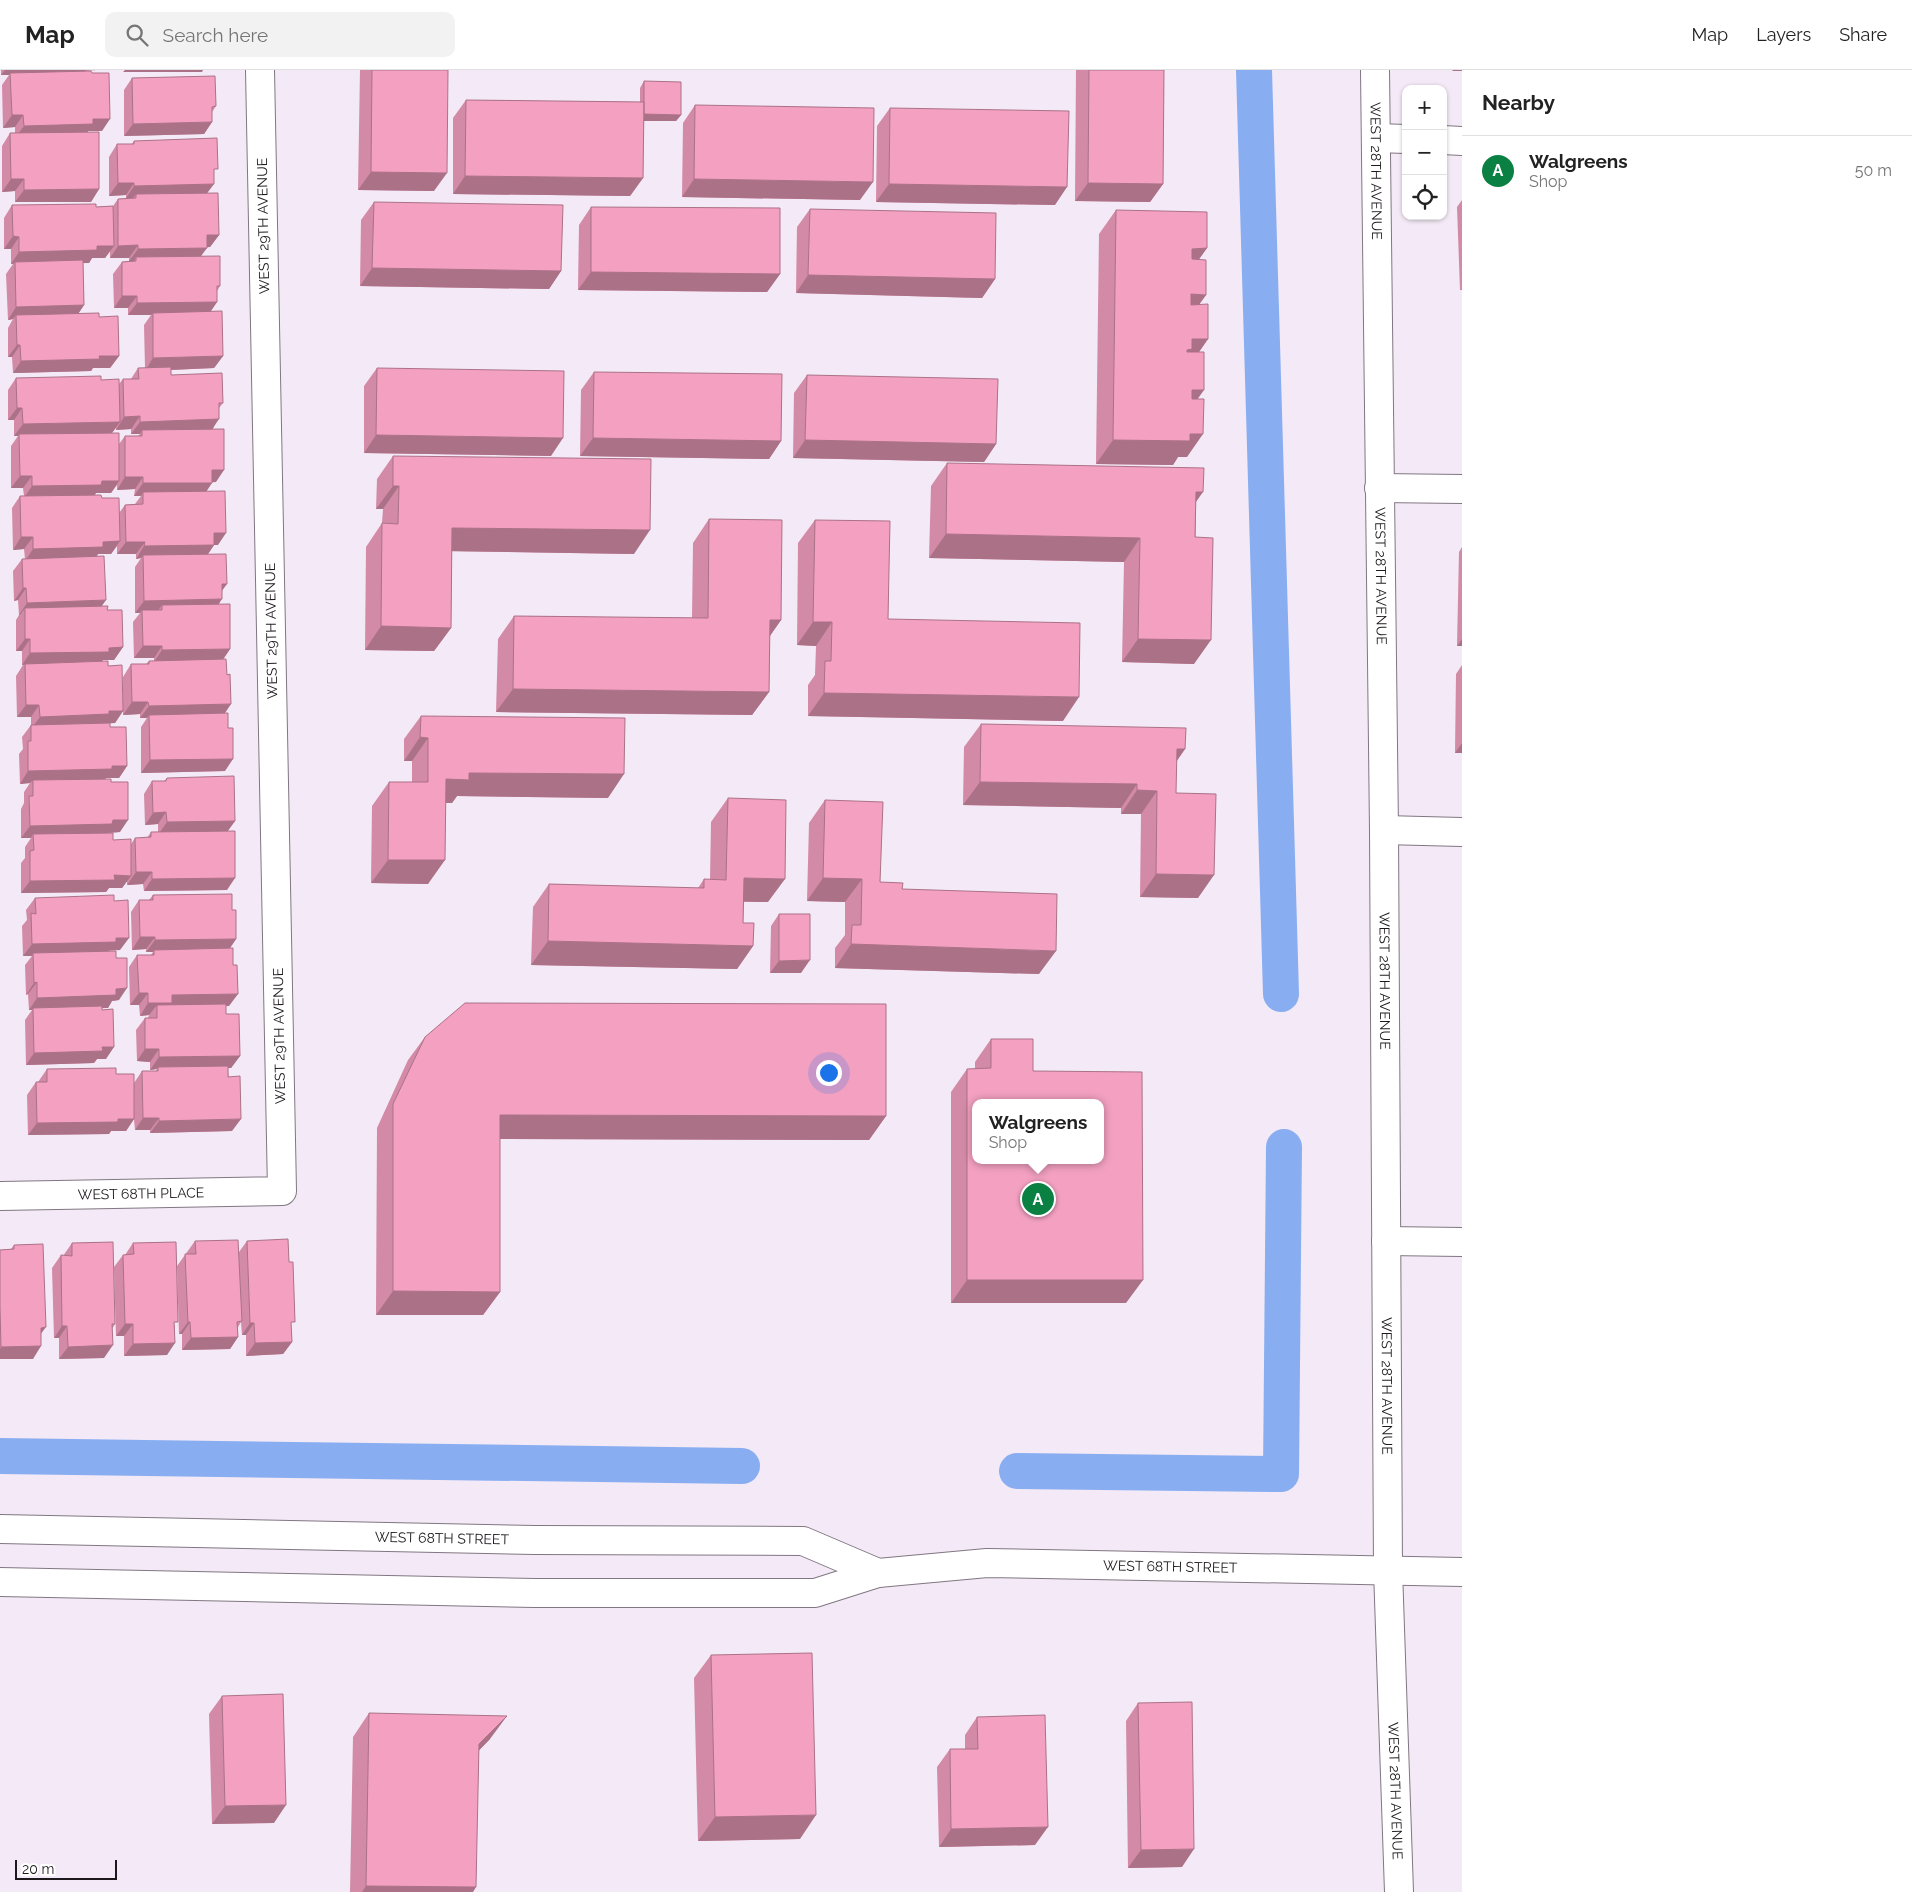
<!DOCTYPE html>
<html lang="en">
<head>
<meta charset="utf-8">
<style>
  :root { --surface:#fff; --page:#f2f2f2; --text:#222; --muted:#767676; --line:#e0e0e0; --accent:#0b8043 }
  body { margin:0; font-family:Raleway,sans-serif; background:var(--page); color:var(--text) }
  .controls { position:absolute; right:15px; top:15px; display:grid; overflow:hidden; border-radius:10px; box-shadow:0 1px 4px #0004 }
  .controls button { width:45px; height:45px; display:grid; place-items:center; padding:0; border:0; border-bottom:1px solid var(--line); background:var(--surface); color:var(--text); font:25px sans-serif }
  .scale { position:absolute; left:15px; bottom:12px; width:102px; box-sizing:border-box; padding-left:5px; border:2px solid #1c181c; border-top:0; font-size:14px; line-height:18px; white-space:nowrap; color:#1c181c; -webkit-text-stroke:4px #fff; paint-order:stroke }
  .you { position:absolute; left:828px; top:1002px; width:18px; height:18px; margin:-12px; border:4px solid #fff; border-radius:50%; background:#1a73e8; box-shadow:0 0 0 8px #1a73e833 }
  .badge { display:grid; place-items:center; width:32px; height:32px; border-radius:50%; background:var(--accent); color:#fff; font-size:16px; font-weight:700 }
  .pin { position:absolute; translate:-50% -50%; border:2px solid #fff; box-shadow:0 1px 5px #0006 }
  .popup { position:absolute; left:972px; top:1029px; width:132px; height:65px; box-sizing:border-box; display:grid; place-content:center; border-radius:10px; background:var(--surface); filter:drop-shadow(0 1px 4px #0005); font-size:16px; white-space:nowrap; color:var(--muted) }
  .popup b { font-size:19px; color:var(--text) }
  .popup::after { content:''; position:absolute; left:50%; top:100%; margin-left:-10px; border:10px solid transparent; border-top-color:var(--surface) }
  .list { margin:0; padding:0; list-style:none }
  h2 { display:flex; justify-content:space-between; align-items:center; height:65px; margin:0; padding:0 20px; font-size:21px }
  h2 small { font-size:16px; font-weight:400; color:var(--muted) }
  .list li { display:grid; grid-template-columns:32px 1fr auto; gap:15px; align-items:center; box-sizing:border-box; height:70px; padding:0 20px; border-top:1px solid var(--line) }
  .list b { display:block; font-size:19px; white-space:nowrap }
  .list p { margin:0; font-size:16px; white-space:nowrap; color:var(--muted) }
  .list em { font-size:16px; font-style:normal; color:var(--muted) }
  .icon { flex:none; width:28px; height:28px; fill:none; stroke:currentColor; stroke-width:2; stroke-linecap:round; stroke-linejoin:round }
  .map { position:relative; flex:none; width:1462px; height:1822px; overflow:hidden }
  header { display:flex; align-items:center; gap:30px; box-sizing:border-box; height:70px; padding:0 25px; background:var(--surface); border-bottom:1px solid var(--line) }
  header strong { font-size:24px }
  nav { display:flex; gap:28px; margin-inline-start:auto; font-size:18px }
  .search { width:350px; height:45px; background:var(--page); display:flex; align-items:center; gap:12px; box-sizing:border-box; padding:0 18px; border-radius:10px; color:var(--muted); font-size:19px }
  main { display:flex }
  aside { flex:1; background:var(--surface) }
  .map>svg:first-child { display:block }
</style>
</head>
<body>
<header>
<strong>Map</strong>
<div class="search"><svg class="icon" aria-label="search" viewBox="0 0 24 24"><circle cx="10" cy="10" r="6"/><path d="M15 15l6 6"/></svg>Search here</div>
<nav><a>Map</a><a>Layers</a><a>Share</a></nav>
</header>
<main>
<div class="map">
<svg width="1462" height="1822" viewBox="0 0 1462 1822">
  <rect width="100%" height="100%" fill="#f4e9f6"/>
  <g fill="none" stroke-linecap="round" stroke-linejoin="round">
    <path stroke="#88aef1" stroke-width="36" d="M1254 0 1281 924
      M0 1386 742 1396
      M1017 1401 1281 1404 1284 1077"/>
    <defs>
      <g id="minor">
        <path d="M1377 68 1406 69"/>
        <path d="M1443 70 1462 71"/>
        <path d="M1379 418 1462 419"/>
        <path d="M1384 760 1462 762"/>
        <path id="s1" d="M0 1126 282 1121 260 0"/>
        <path d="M1386 1171 1462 1172"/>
      </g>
      <g id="secondary">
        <path id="s2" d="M1375 0 1384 760 1388 1500 1399 1822"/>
        <path id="s3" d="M0 1459 535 1470 803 1471 878 1503"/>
        <path id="s4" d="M0 1512 535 1523H815L878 1503 987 1493 1462 1502"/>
      </g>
    </defs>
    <use href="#minor" stroke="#807782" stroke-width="30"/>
    <use href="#secondary" stroke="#807782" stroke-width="30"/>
    <use href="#minor" stroke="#fff" stroke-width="28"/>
    <use href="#secondary" stroke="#fff" stroke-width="28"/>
  </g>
  <path fill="#d28aa6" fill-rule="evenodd" d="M1 0H97L86 1 102 61H88V62L99 119 91 132H15V121L2 122V76L10 63H15V57L3 58 2 15 9 5H1Z
    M360 0H448L434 121 358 120Z
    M1076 0H1164L1163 114 1150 132 1075 131Z
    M132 8 216 36 212 42V52L204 64 124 66V20Z
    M644 11 681 45 676 51H644L643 108 630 126 453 124V48L466 30 640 32V18Z
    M695 35 860 130 682 127 683 53Z
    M890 38 1055 135 876 132 877 56Z
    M134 71 214 104 207 123 219 165 210 177H207L201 186 220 216 217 221V232L211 241 223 286 214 298 171 300V305L223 333 219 338 213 359 216 412H212L206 421 218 475H214L208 484 222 520 219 534 230 579 223 589 225 643V701L141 703V657L147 648H140V644L123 645V607L131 594H146L149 591H154V588H134L133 552 140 543H135V497L141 488 136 489V484H117V476L111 484H98L97 486 102 536 107 540 123 577 114 590H103L102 591 108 596 123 641 115 653H110V657L127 696 119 708H106L105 709 111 712 120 762 107 763H106L113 770 131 774 135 768H147L151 762H158V754L145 755 144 724 152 711H164L167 708 235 751 228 761 227 820 144 821 143 814 127 815V811L122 818H109L106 822 21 823V793L25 788V777L31 768H21V739L24 733V722L30 713 20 714 19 684 23 679 22 667 31 655V647H17L16 606 23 595H22V581H16V550L19 545 18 530 14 531 13 501 22 489H25L24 479 13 480 12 438 20 426H24L23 418H11V376L18 366H14V350H8V320L16 308 101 310 119 314 123 309H131L138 298H145L144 255 151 245H128V238H114L113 204 122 192 129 191V188H110V181L105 188H92L89 193H83L84 235 78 244 99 247 119 286 110 298H93L91 301 13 303 12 287H8V258L13 249 8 250 6 204 13 194H11V179H4V148L12 135 96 137 113 136 118 129 133 128H126V125L109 126V87L117 74H132ZM116 358V360L131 359V364H140L138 366H125L119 374 112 363ZM117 415V420L135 419 134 426H141L135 434 125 435 119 443 102 428 95 425 96 423H111Z
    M1462 130V220H1460L1457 137Z
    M374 132 561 201 549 219 360 216 361 150Z
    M591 137 780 204 767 222 578 220 579 155Z
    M810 139 995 209 982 228 796 223 797 157Z
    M1116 140 1207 178 1199 189 1206 225 1199 235 1208 269 1199 282 1198 329 1187 387H1178L1173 395 1096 394 1099 164Z
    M377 298 551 386 364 383V316Z
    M594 302 781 371 769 389 580 386 581 320Z
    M807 305 996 374 984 392 793 388 794 323Z
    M393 386 634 484 452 481 451 558 434 581 365 580 366 477 382 453 383 439H376L377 409Z
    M947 393 1196 432 1194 594 1122 592 1124 492 929 488 931 416Z
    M709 449 781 550 770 566 769 622 752 645 496 642 498 569 514 546 692 548 693 473Z
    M815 450 888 549 1063 651 808 646V615L815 605 816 576 797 575 798 473Z
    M1462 477V576H1457L1459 482Z
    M1462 595V683H1455L1456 604Z
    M421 646 608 728 457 726 452 733H445L428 814 371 813 372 736 389 712H412V691H404V669Z
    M981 654 1185 679 1176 692V723L1198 828 1140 827 1141 744H1121V738L963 735 964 677Z
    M728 728 768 832H744L743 853 753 876 737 899 531 895 533 837 549 814 698 818 704 809 710 810 711 752Z
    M825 730 880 812 902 819 1039 904 835 898V878L845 865V832L807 831 809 753Z
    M153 825 232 840 236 869 230 878 229 936H226V944L240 986 231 998H228L232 1061 150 1063V1060H135L134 1049 126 1061H111L109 1064 28 1065 27 1025 36 1012H38L47 999 116 1004 134 1013 142 1001H156L157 999 150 1000V992L137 991 136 960 145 948H148L149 945 140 946 139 935H130L129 897 137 885H151L153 882H146V879L132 880 131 842 139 830H149Z
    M35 828 114 831 120 880 109 881 119 930 112 931 108 938H102L106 989H97L94 993 26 995 25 950 32 940H29L28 924 26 925 25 895 32 886H23L22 856 27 850 26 840Z
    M779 844 801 903H770L771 856Z
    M425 967 886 1046 869 1070 500 1069V1222L483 1245H376L377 1058 408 990Z
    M991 969 1033 1001 1126 1233H951V1022L967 999H975V992Z
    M195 1171 239 1182 247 1171 291 1257 292 1272 283 1284 246 1286V1265H242L241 1252 238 1257V1267L230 1279 182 1280V1264H179L177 1196Z
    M72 1173 115 1254 112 1259 104 1288 59 1289V1268H54L52 1198 61 1185 63 1186Z
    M133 1173 175 1256 167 1285 124 1286V1266H116L114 1197 123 1185H125Z
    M14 1175 41 1264 33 1289H0V1180L11 1179Z
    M711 1585 800 1769 698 1771 694 1608Z
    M222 1626 274 1753 212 1754 209 1644Z
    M1138 1633 1182 1797 1128 1798 1126 1651Z
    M369 1643 490 1669 479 1680 473 1822H350L353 1667Z
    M977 1647 1035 1775 939 1777 937 1697 950 1679H965V1665Z"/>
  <path fill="#ab7187" d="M5 0H97H86L84 3H10L9 5H1Z
    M125 0H203L202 2H123Z
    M1453 0H1462V1H1452Z
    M644 44 681 45 676 51H639Z
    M12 45H23L15 57 3 58Z
    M93 49H110L102 61H88L85 66 15 68 24 56Z
    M212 52 204 64 124 66 133 54Z
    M371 102 447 103 434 121 358 120Z
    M465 106 643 108 630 126 453 124Z
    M11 109H24L15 121 2 122Z
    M694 109 873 112 860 130 682 127Z
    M118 113H134L126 125 109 126Z
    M1088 113 1163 114 1150 132 1075 131Z
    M214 114 205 126 136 124 133 128H126L134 116Z
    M889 114 1067 117 1055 135 876 132Z
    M99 119 91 132H15L24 120Z
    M207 165H219L210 177 199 178Z
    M13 166 19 167 11 179H4Z
    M138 175 129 188H110L118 176Z
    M97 176H114L105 188H92L89 193 15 194V192L13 194H11L19 182Z
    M207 178 198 190 136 187 134 191H129L138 179Z
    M1207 178 1190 202 1192 179Z
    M372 198 561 201 549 219 360 216Z
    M591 202 780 204 767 222 578 220Z
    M808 205 995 209 982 228 796 223Z
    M1191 224 1206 225 1189 248Z
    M122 226H137L128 238H114Z
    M217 232 208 245 153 243 151 245H128L137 233Z
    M84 235 76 247 16 245 13 249 8 250 16 237Z
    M1192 269H1208L1192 292 1170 303Z
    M17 275H20L12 287H8Z
    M99 286H119L110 298H93L91 301 13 303 21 291Z
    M223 286 214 298 145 301 153 288Z
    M1192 320H1204L1187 344Z
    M17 338H22L14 350H8Z
    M140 346 131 359 116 360 124 347Z
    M219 349 211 361 142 360 140 364H131L140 352Z
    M120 352 111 364H19L18 366H14L23 354Z
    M1190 364H1203L1187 387H1178L1173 395 1096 394 1113 370Z
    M376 365 563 368 551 386 364 383Z
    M593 368 781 371 769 389 580 386Z
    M805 370 996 374 984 392 793 388Z
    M212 400H224L216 412 204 413Z
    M20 406H32L23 418H11Z
    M125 407H143L135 419 117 420Z
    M102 411H119L111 423H96L93 427 24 428 32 416Z
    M143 413H212L204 425 143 422 141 426H134Z
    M393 416H399L383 439H376Z
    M1196 422H1203L1186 446Z
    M452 458 650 460 634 484 436 481Z
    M214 463H226L218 475H214L206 487 143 485 141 488 136 489 144 476Z
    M946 464 1140 468 1124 492 929 488Z
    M21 467H33L24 479 13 480Z
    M120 471 111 484H98L94 490 25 491 33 479 103 472Z
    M126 472H145L136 484H117Z
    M222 514H227L218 526Z
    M23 518H26L18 530 14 531Z
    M222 529 214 541 162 540V535L157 542 142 540 140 543H135L144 531Z
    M106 530 97 543 25 538 20 545H19L27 533Z
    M770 550H781L764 574Z
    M813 552H832L816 576 797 575Z
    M381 556 451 558 434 581 365 580Z
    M25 569H30L22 581H16Z
    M1138 569 1211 570 1194 594 1122 592Z
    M1462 569V576H1457Z
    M143 576H162L154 588H134Z
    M123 577 114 590H103L100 594H25L23 595H22L30 583Z
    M230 579 222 591 154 592 162 580Z
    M513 619 769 622 752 645 496 642Z
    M824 623 1079 627 1063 651 808 646Z
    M132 632H148L140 644 123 645Z
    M231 634 223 646 149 645 147 648H140L149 636Z
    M26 635H39L31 647H17Z
    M109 641H123L115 653 31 659 40 647Z
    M420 667 428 668 412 691H404Z
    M1462 673V683H1455Z
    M1177 679H1185L1169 702Z
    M233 689 225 701 141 703 150 690Z
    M112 696H127L119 708H106L103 712 33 710 30 713 20 714 28 701Z
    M469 703 624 704 608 728 457 726 452 733H429L446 709Z
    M980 712 1137 714 1121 738 963 735Z
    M1137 720 1157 721 1141 744H1121Z
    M166 742 158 754 145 755 153 743Z
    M113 750H128L120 762 107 763 104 767 33 764 31 768H21L30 756Z
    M235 751 226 763 158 765 167 752Z
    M388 790H445L428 814 371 813Z
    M136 802H152L143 814 127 815Z
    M1156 804 1214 805 1198 828 1140 827Z
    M114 805 131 806 122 818H109L106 822 21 823 30 811Z
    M235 808 227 820 144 821 152 809Z
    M744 808 785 809 768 832 728 831Z
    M823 808 862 809 845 832 807 831Z
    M140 867H155L146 879 132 880Z
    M116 868H129L120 880H109L107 884 33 883 32 886H23L32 874Z
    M236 869 228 881 154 880 153 882H146L155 870Z
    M548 871 753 876 737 899 531 895Z
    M851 874 1056 881 1039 904 835 898Z
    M810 890 801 903H770L779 891Z
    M37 912 28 924 26 925 34 913Z
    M127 918 119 930 112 931 108 938 33 940V938L32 940H29L37 928 116 919Z
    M139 923H148L139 935H130Z
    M238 924 229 936 169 937 157 935 149 945 140 946 148 933 172 925Z
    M102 977H114L106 989H97L94 993 26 995 34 983Z
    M145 979H159L150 992 137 991Z
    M240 986 231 998 158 999V997L157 999 150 1000 159 987Z
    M500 1045 886 1046 869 1070 484 1069Z
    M143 1048H159L150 1060H135Z
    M118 1049H134L126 1061H111L109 1064 28 1065 37 1053Z
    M241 1049 232 1061 150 1063 159 1051Z
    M967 1210H1143L1126 1233H951Z
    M393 1221 500 1222 483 1245H376Z
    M188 1252H190L182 1264H179Z
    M250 1253H254L246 1265H242Z
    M125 1254H133L124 1266H116Z
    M62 1256H67L59 1268H54Z
    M46 1257 37 1269 41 1258Z
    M238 1267 230 1279 182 1280 191 1268Z
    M292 1272 283 1284 246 1286 255 1273Z
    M175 1273 167 1285 124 1286 133 1274Z
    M113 1275 104 1288 59 1289 68 1277Z
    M41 1276 33 1289H0V1279L1 1277Z
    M507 1646 490 1669 463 1697 479 1674Z
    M286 1735 274 1753 212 1754 225 1736Z
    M816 1745 800 1769 698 1771 715 1747Z
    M1048 1757 1035 1775 939 1777 951 1759Z
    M1194 1779 1182 1797 1128 1798 1141 1780Z
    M366 1816 476 1817 473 1822H362Z"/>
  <path fill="#f4a1c1" stroke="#ab7187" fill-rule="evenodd" d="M372 0H448L447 103 371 102Z
    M1089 0H1164L1163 114 1088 113Z
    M91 1 92 3H109L110 49H93V54L24 56 23 45H12L10 3Z
    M215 6 216 36 212 37V52L133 54 132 8Z
    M644 11 681 12V45L644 44Z
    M466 30 644 32 643 108 465 106Z
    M695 35 874 38 873 112 694 109Z
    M890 38 1069 41 1067 117 889 114Z
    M99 62V119L24 120V109H11L10 63Z
    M217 68 218 99H214V114L134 116V113H118L117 74H134V71Z
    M218 123 219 165H207V178L138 179V175L118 176V129L136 128V124Z
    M374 132 563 135 561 201 372 198Z
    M96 134V137L113 136 114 176H97V180L19 182V167L13 166 12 135Z
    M591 137 780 138V204L591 202Z
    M810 139 996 143 995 209 808 205Z
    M1116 140 1207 142V178L1192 179V189L1206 190V225L1191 224V235L1208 234V269H1192V279L1187 280V282H1204V320H1192V329H1204L1203 364H1190V371L1113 370Z
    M220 186V216H217V232L137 233V226H122V192L136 191V187Z
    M83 190 84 235 16 237 15 192Z
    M222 241 223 286 153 288V243Z
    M99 243V247L118 246 119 286H99L100 289 21 291 20 275H17L16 245Z
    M171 297V305L222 303 223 333H219V349L140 352V346L124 347 123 309H139L138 298Z
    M377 298 564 301 563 368 376 365Z
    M594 302 782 304 781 371 593 368Z
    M807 305 998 309 996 374 805 370Z
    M101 306V310L119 309 120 352 23 354 22 338H17L16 308Z
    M224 359V400H212V413H143V407H125V366H142V360Z
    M119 363V411H102L101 415 32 416V406H20L19 364Z
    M393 386 651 389 650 460 452 458 451 558 381 556 382 453 398 454 399 416H393Z
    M947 393 1204 398 1203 422H1196L1195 467 1213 468 1211 570 1138 569 1140 468 946 464Z
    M225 421 226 463H214V475L144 476 145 472H126L125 435 143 434V422Z
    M101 425 102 428H119L120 471 103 472V477L33 479V467H21L20 426Z
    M709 449 782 450 781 550H770L769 622 513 619 514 546 708 548Z
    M815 450 890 451 888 549 1080 553 1079 627 824 623 825 591H831L832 552H813Z
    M226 484 227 514H222V529L144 531 143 485Z
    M104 486 106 530 27 533 26 518H23L22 489Z
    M230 534V579L162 580V576H143L142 540H162V535Z
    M108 536 107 540H122L123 577 109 578V582L30 583V569H25V538Z
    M226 589 227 605 230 604 231 634 149 636 148 632H132L131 594H149V591Z
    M108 591V596L122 595 123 641H109V644L40 647 39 635H26L25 594Z
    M228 643V658H233V689L150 690 149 645Z
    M421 646 625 648 624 704 469 703V710L446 709 445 790H388L389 712H428V668L420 667Z
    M110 653V657H126L127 696H112V699L28 701V671H31V655Z
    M981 654 1186 658 1185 679H1177L1176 723 1216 724 1214 805 1156 804 1157 721 1137 720V714L980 712Z
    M234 706 235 751 167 752 166 742 153 743 152 711H166L167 708Z
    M111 709V712H128V750H113L112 754 30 756 29 726H33V710Z
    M728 728 786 730 785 809 744 808 743 853H754L753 876 548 871 549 814 704 818V809L726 810Z
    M825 730 883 732 880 812 903 813 902 819 1057 824 1056 881 851 874 852 855H861L862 809 823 808Z
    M235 761V808L152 809V802H136L135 768 151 767V762Z
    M113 763V770L131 769V806L114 805 115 810 30 811V781L34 780 33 764Z
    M232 824V840H236V869L155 870V867H140L139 830H153V825Z
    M114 825V831L128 830 129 868H116V872L32 874 31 843 36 844 35 828Z
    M779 844H810V890L779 891Z
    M233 878V895H237L238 924 172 925V933H148V923H139L137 885H154V880Z
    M116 881V888H127V918L116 919V925L37 928V912L34 913 33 883Z
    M465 933 886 934V1046L500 1045V1222L393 1221V1034L425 967Z
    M226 934V944H239L240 986 159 987V979H145V948H157V935Z
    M102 936V940L113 939 114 977H102L103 981 34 983 33 938Z
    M991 969H1033V1001L1142 1002 1143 1210H967V999L991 998ZM976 1033H1100V1090H976Z
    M228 996V1007L240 1006 241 1049 159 1051V1048H143L142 1001H158V997Z
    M116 998V1004H134V1049H118V1052L37 1053 36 1012H47V999Z
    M288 1169 289 1192H293L295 1252H291L292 1272 255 1273 254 1253H250L247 1171Z
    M238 1170 242 1251 237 1252 238 1267 191 1268 190 1252H188L185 1184H196L195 1171Z
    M113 1172 115 1254H112L113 1275 68 1277 67 1256H62L61 1185 72 1186V1173Z
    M176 1172 178 1252H174L175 1273 133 1274V1254H125L123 1185 134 1184 133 1173Z
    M43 1174 46 1257 41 1258V1276L1 1277 0 1238V1180L14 1179V1175Z
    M812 1583 816 1745 715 1747 711 1585Z
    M283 1624 286 1735 225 1736 222 1626Z
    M1192 1632 1194 1779 1141 1780 1138 1633Z
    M369 1643 507 1646 479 1674 476 1817 366 1816Z
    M1045 1645 1048 1757 951 1759 950 1679H978L977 1647Z"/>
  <g text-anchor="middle" stroke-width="4.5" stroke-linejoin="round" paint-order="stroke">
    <g font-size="14" fill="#1c181c" stroke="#fff">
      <text dy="5" stroke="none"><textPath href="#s2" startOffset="101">WEST 28TH AVENUE</textPath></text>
      <text transform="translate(263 156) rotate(-91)" y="5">WEST 29TH AVENUE</text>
      <text dy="5" stroke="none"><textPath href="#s2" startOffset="506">WEST 28TH AVENUE</textPath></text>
      <text transform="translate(271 561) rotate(-91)" y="5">WEST 29TH AVENUE</text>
      <text dy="5" stroke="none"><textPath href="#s2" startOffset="911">WEST 28TH AVENUE</textPath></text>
      <text transform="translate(279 966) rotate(-91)" y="5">WEST 29TH AVENUE</text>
      <text dy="5" stroke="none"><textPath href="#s1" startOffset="141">WEST 68TH PLACE</textPath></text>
      <text dy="5" stroke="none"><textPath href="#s2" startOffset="1316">WEST 28TH AVENUE</textPath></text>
      <text dy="5" stroke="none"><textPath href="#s3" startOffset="442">WEST 68TH STREET</textPath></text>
      <text dy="5" stroke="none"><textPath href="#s4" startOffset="1174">WEST 68TH STREET</textPath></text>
      <text dy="5" stroke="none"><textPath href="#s2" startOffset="1721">WEST 28TH AVENUE</textPath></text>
    </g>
  </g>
</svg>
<div class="controls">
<button>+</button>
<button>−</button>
<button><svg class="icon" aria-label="locate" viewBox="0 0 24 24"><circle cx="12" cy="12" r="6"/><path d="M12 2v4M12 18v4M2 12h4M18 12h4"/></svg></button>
</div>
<div class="scale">20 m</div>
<div class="you"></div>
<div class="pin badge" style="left:1038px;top:1129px">A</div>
<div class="popup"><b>Walgreens</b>Shop</div>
</div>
<aside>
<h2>Nearby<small></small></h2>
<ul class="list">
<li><span class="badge">A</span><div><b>Walgreens</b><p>Shop</p></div><em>50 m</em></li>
</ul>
</aside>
</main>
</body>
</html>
